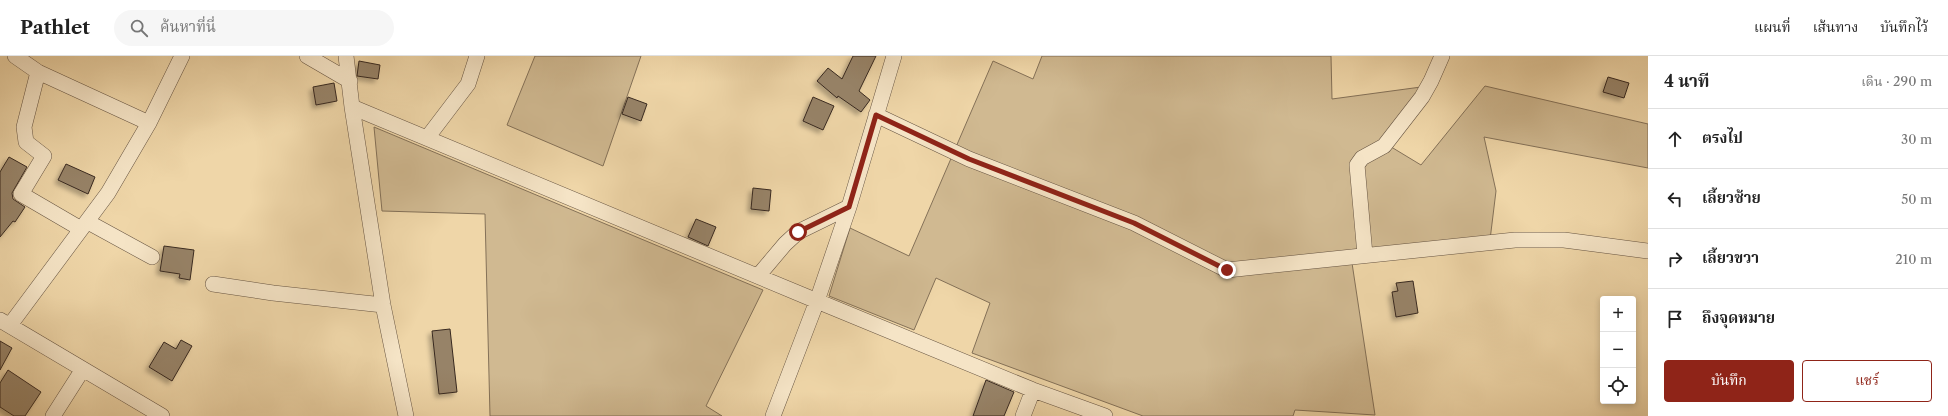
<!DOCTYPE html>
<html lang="th">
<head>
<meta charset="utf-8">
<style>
  :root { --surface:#fff; --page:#f6f6f6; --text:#222; --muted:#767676; --line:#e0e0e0; --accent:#8f2418 }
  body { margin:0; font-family:"Libre Caslon Text","Noto Serif Thai",serif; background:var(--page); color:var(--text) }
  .controls { position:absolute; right:12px; bottom:12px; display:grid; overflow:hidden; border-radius:4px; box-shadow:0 2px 6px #0003 }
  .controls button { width:36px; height:36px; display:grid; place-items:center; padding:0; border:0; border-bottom:1px solid var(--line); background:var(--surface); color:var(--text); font:20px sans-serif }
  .stop { position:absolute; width:12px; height:12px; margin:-9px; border:3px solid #8f2418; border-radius:50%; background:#fff }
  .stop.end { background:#8f2418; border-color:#fff; box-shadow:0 1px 4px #0008 }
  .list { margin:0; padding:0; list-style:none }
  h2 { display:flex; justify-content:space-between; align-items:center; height:52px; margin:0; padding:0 16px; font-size:17px }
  h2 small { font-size:13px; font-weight:400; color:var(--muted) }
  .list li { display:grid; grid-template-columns:26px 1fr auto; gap:12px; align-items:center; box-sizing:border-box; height:60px; padding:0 16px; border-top:1px solid var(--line) }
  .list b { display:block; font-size:15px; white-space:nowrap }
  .list em { font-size:13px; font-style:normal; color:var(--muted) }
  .actions { display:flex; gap:8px; padding:12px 16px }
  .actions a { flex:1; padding:9px 0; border:1px solid var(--accent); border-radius:4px; text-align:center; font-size:14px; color:var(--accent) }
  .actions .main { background:var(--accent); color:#fff }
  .icon { flex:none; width:22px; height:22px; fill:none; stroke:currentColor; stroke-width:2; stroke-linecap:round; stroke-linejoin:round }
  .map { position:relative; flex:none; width:1648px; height:360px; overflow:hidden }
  header { display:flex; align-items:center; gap:24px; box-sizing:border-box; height:56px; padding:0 20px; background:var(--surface); border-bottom:1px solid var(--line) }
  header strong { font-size:19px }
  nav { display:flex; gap:22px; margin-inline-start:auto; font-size:14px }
  .search { width:280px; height:36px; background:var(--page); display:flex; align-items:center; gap:10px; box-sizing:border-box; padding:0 14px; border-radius:22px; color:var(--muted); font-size:15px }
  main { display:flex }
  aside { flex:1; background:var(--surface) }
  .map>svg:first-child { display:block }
</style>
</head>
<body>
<header>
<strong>Pathlet</strong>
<div class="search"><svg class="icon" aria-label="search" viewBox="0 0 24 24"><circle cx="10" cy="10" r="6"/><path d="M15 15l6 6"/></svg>ค้นหาที่นี่</div>
<nav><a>แผนที่</a><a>เส้นทาง</a><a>บันทึกไว้</a></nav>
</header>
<main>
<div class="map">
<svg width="1648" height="360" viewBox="0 0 1648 360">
  <defs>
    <filter id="shadow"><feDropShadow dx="-3.5" dy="3.5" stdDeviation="2" flood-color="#0004"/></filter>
  </defs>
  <rect width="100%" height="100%" fill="#efd6a8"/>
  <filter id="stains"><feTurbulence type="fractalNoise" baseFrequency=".005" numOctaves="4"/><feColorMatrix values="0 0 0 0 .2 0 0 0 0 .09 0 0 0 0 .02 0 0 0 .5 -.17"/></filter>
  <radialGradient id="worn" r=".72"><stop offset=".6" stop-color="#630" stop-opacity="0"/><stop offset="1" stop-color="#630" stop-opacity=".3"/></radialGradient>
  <path fill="#d0b991" stroke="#847158" d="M535 0H641L603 110 507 69Z
    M1042 0H1331L1332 43 1421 31 1383 86 1421 109 1485 30 1648 68V112L1484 81 1496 135 1489 192 1352 207 1375 359 1295 354 1293 360H1143L972 297 990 247 936 222 914 274 829 240 850 172 909 200 993 5 1033 23Z
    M374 71 763 234 706 350 722 360H490L485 158 382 155Z"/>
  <path fill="#978367" stroke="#382920" filter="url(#shadow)" d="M853 0H876L859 35 870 44 861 56 838 40 837 42 817 25 828 12 842 23Z
    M359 5 380 9 378 23 357 20Z
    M1608 21 1629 27 1624 42 1603 36Z
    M334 27 337 45 316 49 313 31Z
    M628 41 647 48 641 65 622 58Z
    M813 41 834 50 823 74 803 65Z
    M9 101 27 111 12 137 13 143 25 151 15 166 13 165 0 181V116Z
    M66 108 95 121 88 138 58 124Z
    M753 132 771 134 769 155 751 153Z
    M696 163 716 171 708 190 688 181Z
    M164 190 194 194 190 224 179 222 180 218 160 215Z
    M1413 225 1418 257 1396 261 1392 236 1398 235 1396 227Z
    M450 273 457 336 439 338 432 275Z
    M181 284 192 290 172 325 149 311 164 286 176 293Z
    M0 285 12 292 0 314Z
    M8 314 41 336 25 360H14L0 351V327Z
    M986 324 1014 336 1004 360H973Z"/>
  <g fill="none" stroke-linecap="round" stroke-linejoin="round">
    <defs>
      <path id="minor" d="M15 0 38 16 149 67
        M307 0 350 25
        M346 0 352 51 383 249 406 360
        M38 16 24 71 26 86 44 100 21 138 81 173
        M352 51 817 245 1033 334 1105 360
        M876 59 969 103 1134 167 1227 214 1515 184H1564L1648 195
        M427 82 468 28 477 0
        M88 166 152 201
        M1365 199 1357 109 1362 102 1384 90 1422 41 1431 25 1442 0
        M758 220 785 188 798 176 849 151
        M213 228 273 237 383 249
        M0 264 162 360
        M10 269 108 137 149 67 182 0
        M53 360 83 313
        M773 360 817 245 849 151 894 0
        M1023 360 1033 334"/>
    </defs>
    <use href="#minor" stroke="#665442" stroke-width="16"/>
    <use href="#minor" stroke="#f5e4c6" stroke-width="15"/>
  </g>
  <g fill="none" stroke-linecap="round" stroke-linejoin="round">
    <path stroke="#8f2418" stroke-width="5" d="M798 176 849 151 876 59 969 103 1134 167 1227 214"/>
  </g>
  <rect width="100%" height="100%" filter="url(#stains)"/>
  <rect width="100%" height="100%" fill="url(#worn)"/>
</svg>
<div class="controls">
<button>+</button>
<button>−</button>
<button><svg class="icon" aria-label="locate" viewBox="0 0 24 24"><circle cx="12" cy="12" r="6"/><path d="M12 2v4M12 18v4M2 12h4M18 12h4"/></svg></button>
</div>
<div class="stop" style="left:798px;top:176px"></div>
<div class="stop end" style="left:1227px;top:214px"></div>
</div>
<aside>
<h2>4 นาที<small>เดิน · 290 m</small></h2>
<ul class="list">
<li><svg class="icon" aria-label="ahead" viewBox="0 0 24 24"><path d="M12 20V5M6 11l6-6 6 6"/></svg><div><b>ตรงไป</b></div><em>30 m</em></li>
<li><svg class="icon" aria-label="left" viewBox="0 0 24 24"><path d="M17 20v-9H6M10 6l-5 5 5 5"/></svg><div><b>เลี้ยวซ้าย</b></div><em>50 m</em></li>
<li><svg class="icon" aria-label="right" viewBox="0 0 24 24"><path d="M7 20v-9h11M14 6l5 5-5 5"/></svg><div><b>เลี้ยวขวา</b></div><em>210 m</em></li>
<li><svg class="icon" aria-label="arrive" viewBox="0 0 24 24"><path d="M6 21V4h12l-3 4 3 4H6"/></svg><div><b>ถึงจุดหมาย</b></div></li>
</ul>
<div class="actions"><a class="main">บันทึก</a><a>แชร์</a></div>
</aside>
</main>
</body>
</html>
